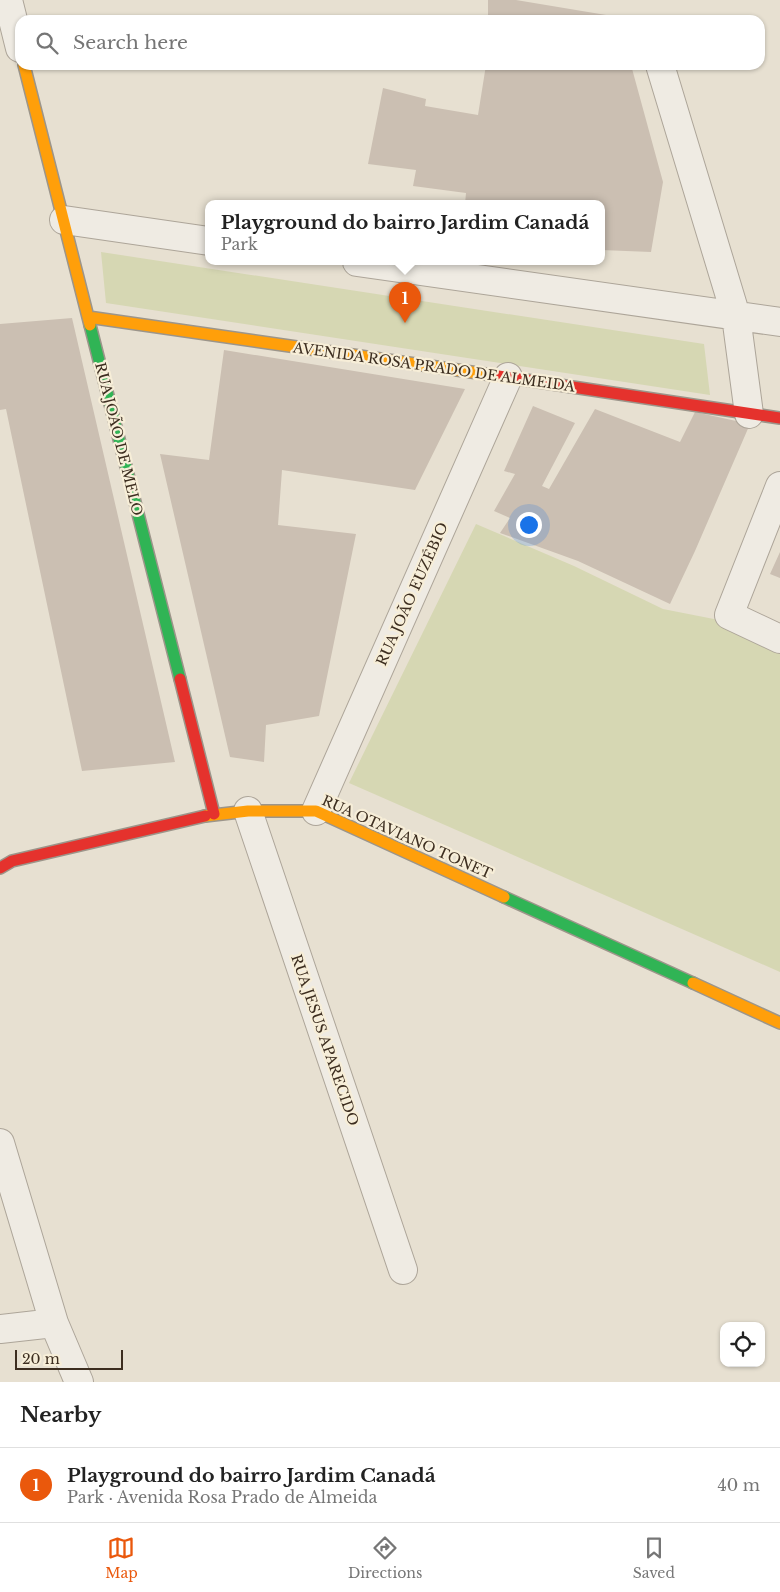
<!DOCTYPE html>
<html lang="en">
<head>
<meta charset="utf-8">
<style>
  :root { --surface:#fff; --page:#f6f6f6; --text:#222; --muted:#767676; --line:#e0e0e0; --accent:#ea580c }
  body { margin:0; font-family:"Libre Baskerville",serif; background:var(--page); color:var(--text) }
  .controls { position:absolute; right:15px; bottom:15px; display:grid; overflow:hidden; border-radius:10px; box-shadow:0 1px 4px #0004 }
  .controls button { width:45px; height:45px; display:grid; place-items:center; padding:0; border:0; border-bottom:1px solid var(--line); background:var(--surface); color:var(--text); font:25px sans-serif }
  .scale { position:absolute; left:15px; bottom:12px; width:108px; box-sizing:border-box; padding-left:5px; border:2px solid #3d2e20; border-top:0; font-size:14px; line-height:18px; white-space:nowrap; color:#3d2e20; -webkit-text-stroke:4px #f7eed8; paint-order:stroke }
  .you { position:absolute; left:528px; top:524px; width:18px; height:18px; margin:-12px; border:4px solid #fff; border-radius:50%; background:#1a73e8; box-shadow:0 0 0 8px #1a73e833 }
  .badge { display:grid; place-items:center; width:32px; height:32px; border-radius:50%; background:var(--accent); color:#fff; font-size:16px; font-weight:700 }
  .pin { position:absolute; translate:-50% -41px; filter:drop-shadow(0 1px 2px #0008) }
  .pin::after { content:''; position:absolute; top:26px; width:18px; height:15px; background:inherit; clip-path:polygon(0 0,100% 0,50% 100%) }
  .popup { position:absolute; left:205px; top:200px; width:400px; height:65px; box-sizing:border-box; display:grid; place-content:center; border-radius:10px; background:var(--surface); filter:drop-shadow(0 1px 4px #0005); font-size:16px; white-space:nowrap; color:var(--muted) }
  .popup b { font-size:19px; color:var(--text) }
  .popup::after { content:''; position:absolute; left:50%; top:100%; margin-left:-10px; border:10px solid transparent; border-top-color:var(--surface) }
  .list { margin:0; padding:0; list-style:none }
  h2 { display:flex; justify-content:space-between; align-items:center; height:65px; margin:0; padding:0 20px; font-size:21px }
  h2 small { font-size:16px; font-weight:400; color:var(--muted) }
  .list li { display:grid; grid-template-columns:32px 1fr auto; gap:15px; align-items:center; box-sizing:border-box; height:75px; padding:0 20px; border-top:1px solid var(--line) }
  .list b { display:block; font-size:19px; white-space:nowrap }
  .list p { margin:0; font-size:16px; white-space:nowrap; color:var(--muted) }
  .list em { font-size:16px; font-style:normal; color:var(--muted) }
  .icon { flex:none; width:28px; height:28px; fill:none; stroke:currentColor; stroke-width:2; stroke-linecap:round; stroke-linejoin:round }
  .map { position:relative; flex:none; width:780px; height:1382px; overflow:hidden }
  .search { position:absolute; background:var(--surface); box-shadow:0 1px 4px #0004; left:15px; right:15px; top:15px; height:55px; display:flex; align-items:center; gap:12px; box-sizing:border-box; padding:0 18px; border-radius:15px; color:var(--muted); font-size:19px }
  .sheet { height:140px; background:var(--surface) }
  nav { display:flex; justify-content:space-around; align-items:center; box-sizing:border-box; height:70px; border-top:1px solid var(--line); background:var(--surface); font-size:14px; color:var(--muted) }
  nav a { display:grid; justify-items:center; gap:2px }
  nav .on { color:var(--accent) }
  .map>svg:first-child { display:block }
</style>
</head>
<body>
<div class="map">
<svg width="780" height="1382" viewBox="0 0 780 1382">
  <rect width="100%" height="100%" fill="#e7e0d1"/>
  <path fill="#d6d7b3" d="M101 252 704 344 710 395 106 303Z
    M476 524 574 566 663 609 724 621 780 646V972L349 783Z"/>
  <path fill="#cbbfb2" d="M488 0H516L618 17 619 20H488Z
    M486 65H631L663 182 651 252 601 250V204H465L466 193 413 186 416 170 368 164 383 88 426 99 425 106 478 115Z
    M72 318 175 762 82 771 6 409 0 410V324Z
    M224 350 465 389 415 490 282 470 278 525 356 534 319 716 266 725 264 762 230 757 160 454 209 460Z
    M533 406 575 423 542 486 549 489 595 409 680 442 695 412 750 424 695 551 670 604 578 561 500 533 510 518 494 511 515 474 504 471Z
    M780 552V578L770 574Z"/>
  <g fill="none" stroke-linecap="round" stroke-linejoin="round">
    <defs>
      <path id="street" d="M8 0 20 48
        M660 65 736 316 749 414
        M64 220 209 241
        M357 262 780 322
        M780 486 729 615 780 639
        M248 811 403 1270
        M316 811 508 377
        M0 1143 54 1323 79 1382
        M0 1329 54 1323"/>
      <path id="fast" d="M90 325 180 679
        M504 897 693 983"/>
      <path id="slow" d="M24 65 90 325
        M88 317 492 375
        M205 816 248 811H316L504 897
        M693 983 780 1023"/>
      <path id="jam" d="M492 375 780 418
        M180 679 214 814
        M0 868 12 861 205 816"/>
    </defs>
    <use href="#street" stroke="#ada599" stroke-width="30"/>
    <use href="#fast" stroke="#9c958a" stroke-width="14"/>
    <use href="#slow" stroke="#9c958a" stroke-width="14"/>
    <use href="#jam" stroke="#9c958a" stroke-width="14"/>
    <use href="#street" stroke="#efebe3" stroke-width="28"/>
    <use href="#fast" stroke="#30b455" stroke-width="11"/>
    <use href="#slow" stroke="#ff9f0a" stroke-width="11"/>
    <use href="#jam" stroke="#e5322d" stroke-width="11"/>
  </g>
  <g text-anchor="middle" stroke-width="4.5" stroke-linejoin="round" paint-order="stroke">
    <g font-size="14" fill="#3d2e20" stroke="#f7eed8">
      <text transform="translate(434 367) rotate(8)" y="5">AVENIDA ROSA PRADO DE ALMEIDA</text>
      <text transform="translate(119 439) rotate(76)" y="5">RUA JOÃO DE MELO</text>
      <text transform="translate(412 594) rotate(-66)" y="5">RUA JOÃO EUZÉBIO</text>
      <text transform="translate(407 837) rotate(24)" y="5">RUA OTAVIANO TONET</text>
      <text transform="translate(325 1040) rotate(71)" y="5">RUA JESUS APARECIDO</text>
    </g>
  </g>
</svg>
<div class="controls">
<button><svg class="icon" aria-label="locate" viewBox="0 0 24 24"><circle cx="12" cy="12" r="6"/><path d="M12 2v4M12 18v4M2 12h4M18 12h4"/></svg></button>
</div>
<div class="scale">20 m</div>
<div class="you"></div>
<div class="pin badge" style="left:405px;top:323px">1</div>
<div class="popup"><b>Playground do bairro Jardim Canadá</b>Park</div>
<div class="search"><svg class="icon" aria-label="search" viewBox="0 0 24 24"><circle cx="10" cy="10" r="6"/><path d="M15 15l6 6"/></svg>Search here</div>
</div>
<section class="sheet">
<h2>Nearby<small></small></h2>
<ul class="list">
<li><span class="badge">1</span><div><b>Playground do bairro Jardim Canadá</b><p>Park · Avenida Rosa Prado de Almeida</p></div><em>40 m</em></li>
</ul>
</section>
<nav>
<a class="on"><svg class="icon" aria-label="map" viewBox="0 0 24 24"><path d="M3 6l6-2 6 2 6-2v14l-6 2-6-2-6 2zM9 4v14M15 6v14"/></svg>Map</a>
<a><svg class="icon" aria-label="directions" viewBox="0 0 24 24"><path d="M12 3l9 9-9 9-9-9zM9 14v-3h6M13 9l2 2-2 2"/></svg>Directions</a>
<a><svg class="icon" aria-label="saved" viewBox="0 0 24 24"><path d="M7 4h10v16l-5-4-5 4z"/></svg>Saved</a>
</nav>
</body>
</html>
